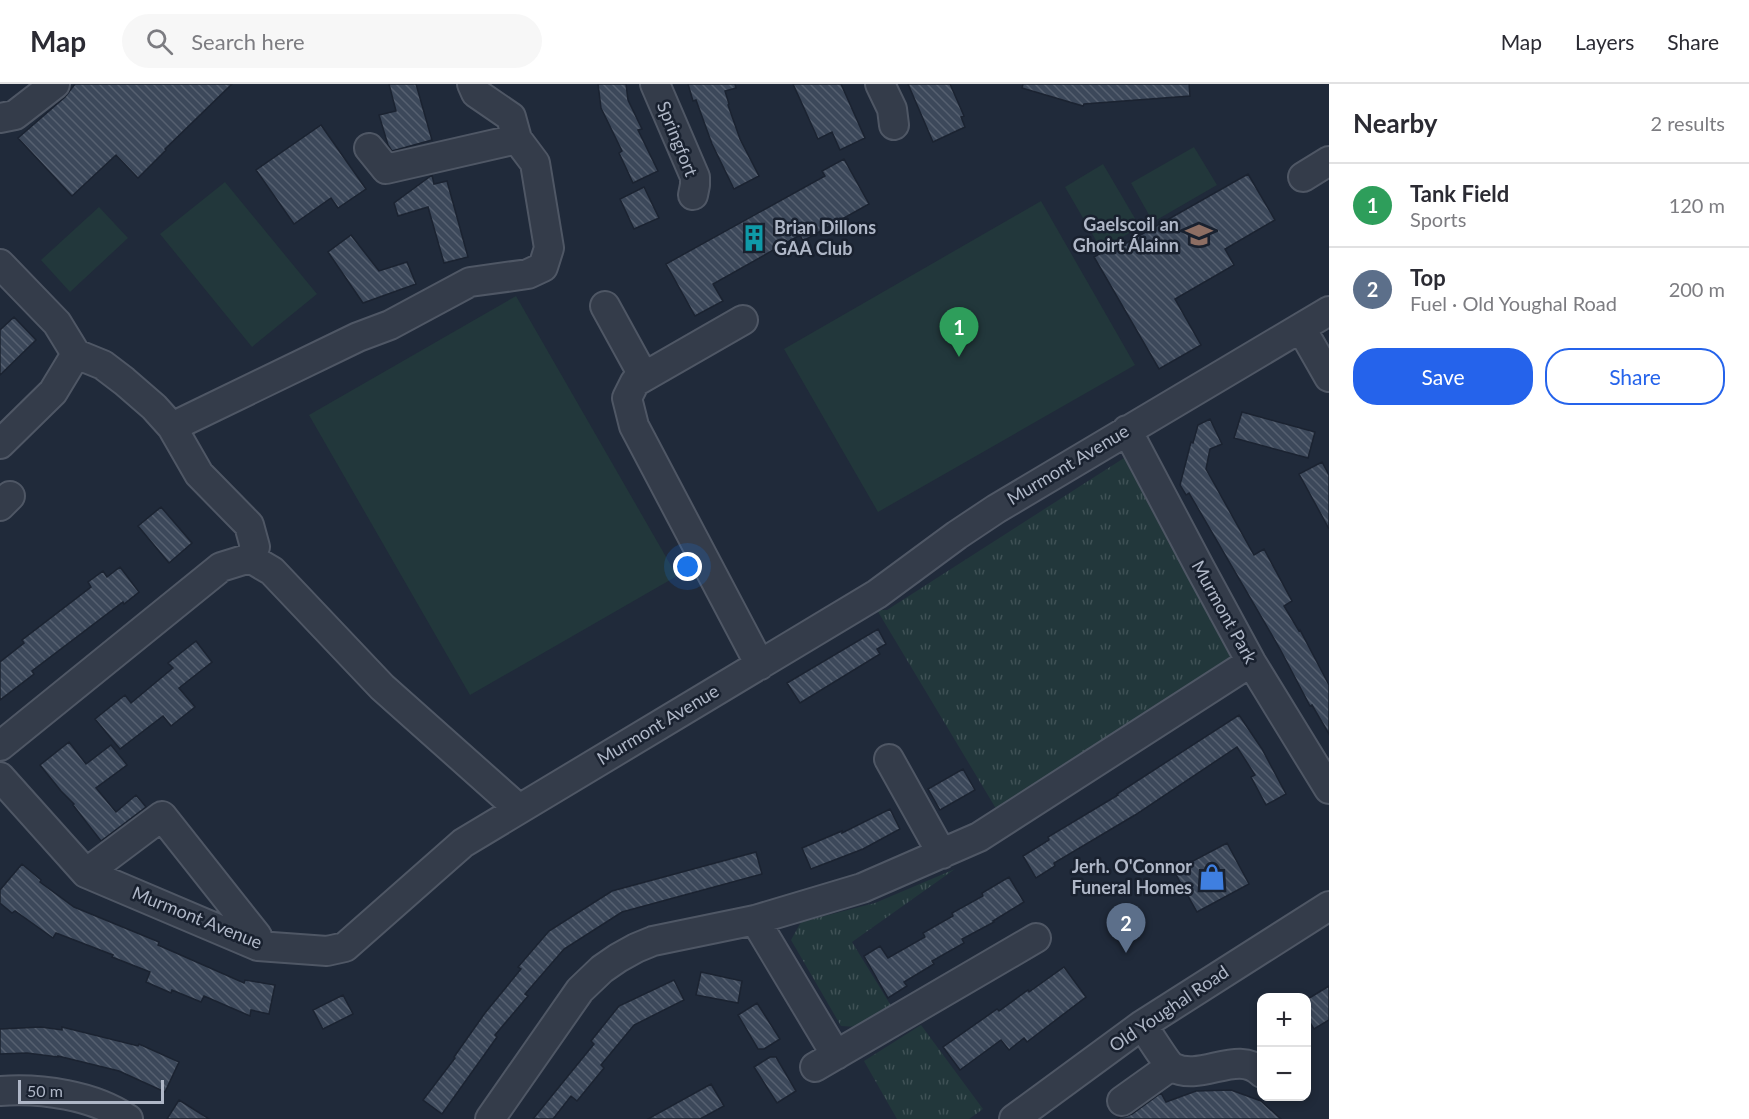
<!DOCTYPE html>
<html lang="en">
<head>
<meta charset="utf-8">
<style>
  :root { --surface:#fff; --page:#f7f7f7; --text:#2b2b33; --muted:#7c7c81; --line:#e1e1e2; --accent:#2563eb }
  body { margin:0; font-family:Lato,sans-serif; background:var(--page); color:var(--text) }
  .controls { position:absolute; right:18px; bottom:18px; display:grid; overflow:hidden; border-radius:12px; box-shadow:0 3px 9px #0003 }
  .controls button { width:54px; height:54px; display:grid; place-items:center; padding:0; border:0; border-bottom:2px solid var(--line); background:var(--surface); color:var(--text); font:30px sans-serif }
  .scale { position:absolute; left:18px; bottom:15px; width:146px; box-sizing:border-box; padding-left:6px; border:3px solid #afb7c7; border-top:0; font-size:16px; line-height:21px; white-space:nowrap; color:#afb7c7; -webkit-text-stroke:4px #19212f; paint-order:stroke }
  .you { position:absolute; left:688px; top:483px; width:21px; height:21px; margin:-15px; border:4px solid #fff; border-radius:50%; background:#1a73e8; box-shadow:0 0 0 9px #1a73e833 }
  .badge { display:grid; place-items:center; width:39px; height:39px; border-radius:50%; background:var(--accent); color:#fff; font-size:20px; font-weight:700 }
  .pin { position:absolute; translate:-50% -50px; filter:drop-shadow(0 2px 3px #0008) }
  .pin::after { content:''; position:absolute; top:32px; width:21px; height:18px; background:inherit; clip-path:polygon(0 0,100% 0,50% 100%) }
  .list { margin:0; padding:0; list-style:none }
  h2 { display:flex; justify-content:space-between; align-items:center; height:78px; margin:0; padding:0 24px; font-size:26px }
  h2 small { font-size:20px; font-weight:400; color:var(--muted) }
  .list li { display:grid; grid-template-columns:39px 1fr auto; gap:18px; align-items:center; box-sizing:border-box; height:84px; padding:0 24px; border-top:2px solid var(--line) }
  .list b { display:block; font-size:22px; white-space:nowrap }
  .list p { margin:0; font-size:20px; white-space:nowrap; color:var(--muted) }
  .list em { font-size:20px; font-style:normal; color:var(--muted) }
  .actions { display:flex; gap:12px; padding:18px 24px }
  .actions a { flex:1; padding:14px 0; border:2px solid var(--accent); border-radius:24px; text-align:center; font-size:21px; color:var(--accent) }
  .actions .main { background:var(--accent); color:#fff }
  .icon { flex:none; width:33px; height:33px; fill:none; stroke:currentColor; stroke-width:2; stroke-linecap:round; stroke-linejoin:round }
  .map { position:relative; flex:none; width:1329px; height:1035px; overflow:hidden }
  header { display:flex; align-items:center; gap:36px; box-sizing:border-box; height:84px; padding:0 30px; background:var(--surface); border-bottom:2px solid var(--line) }
  header strong { font-size:28px }
  nav { display:flex; gap:33px; margin-inline-start:auto; font-size:21px }
  .search { width:420px; height:54px; background:var(--page); display:flex; align-items:center; gap:15px; box-sizing:border-box; padding:0 21px; border-radius:33px; color:var(--muted); font-size:22px }
  main { display:flex }
  aside { flex:1; background:var(--surface) }
  .map>svg:first-child { display:block }
</style>
</head>
<body>
<header>
<strong>Map</strong>
<div class="search"><svg class="icon" aria-label="search" viewBox="0 0 24 24"><circle cx="10" cy="10" r="6"/><path d="M15 15l6 6"/></svg>Search here</div>
<nav><a>Map</a><a>Layers</a><a>Share</a></nav>
</header>
<main>
<div class="map">
<svg width="1329" height="1035" viewBox="0 0 1329 1035">
  <defs>
    <pattern id="grass-tufts" width="24" height="20" patternUnits="userSpaceOnUse" patternTransform="scale(1.5)"><rect width="24" height="20" fill="#22373b"/><path d="M3 7l-1-3M5 7V3M7 7l1-3M15 17l-1-3M17 17v-4M19 17l1-3" fill="none" stroke="#405256"/></pattern>
    <pattern id="building-back-hatch" width="6" height="6" patternUnits="userSpaceOnUse" patternTransform="scale(1.5)"><rect width="6" height="6" fill="#3c485a"/><path d="M-1 5l2 2M0 0l6 6M5-1l2 2" fill="none" stroke="#566070"/></pattern>
  </defs>
  <rect width="100%" height="100%" fill="#202a3a"/>
  <path fill="url(#grass-tufts)" d="M1124 374 1131 387 1136 385 1230 572 1229 581 998 728 877 526H887Z
    M955 785 852 858 893 925 857 943 841 942 791 856 801 838 875 819Z
    M921 941 983 1025 969 1035H897L864 977Z"/>
  <path fill="#22373b" d="M1194 63 1217 101 1153 138 1131 99Z
    M1103 80 1140 143 1101 165 1065 103Z
    M225 98 317 210 252 263 160 150Z
    M1041 117 1135 281 878 428 784 265Z
    M99 123 128 154 70 208 41 176Z
    M516 212 677 492 470 611 309 331Z"/>
  <path fill="url(#building-back-hatch)" stroke="#1b2331" stroke-width="1.5" d="M75 0H232L165 65 166 66 138 94 116 71 72 112 18 54 65 13Z
    M389 0H416L432 56 392 67 388 61 379 31 396 27Z
    M598 0H626L628 16 642 45 638 46 658 87 633 99 619 69 622 67 601 24Z
    M688 0H735L736 4 725 7 729 20 728 21 740 55 759 92 734 105 712 60 696 16 693 17Z
    M793 0H841L865 54 840 66 832 48 818 55Z
    M908 0H950L964 32 961 33 965 43 933 58Z
    M1023 0H1189L1190 12 1084 20 1083 22 1022 4Z
    M321 41 366 105 338 124 331 114 294 140 256 86Z
    M844 75 869 120 803 157 800 151 713 200 723 217 695 232 666 180 825 92 822 87Z
    M1248 90 1275 136 1225 165 1234 181 1175 215 1201 261 1159 285 1094 173 1121 158 1123 161Z
    M432 91 434 100 447 97 468 173 444 179 428 123 398 132 394 119Z
    M644 103 659 134 634 145 620 115Z
    M351 151 379 187 407 178 416 200 363 219 328 168Z
    M14 233 36 256 0 291V246Z
    M1242 328 1315 348 1308 374 1234 354Z
    M1210 335 1222 360 1210 365 1206 385 1254 471 1264 465 1292 517 1284 522 1299 547 1300 546 1329 601V650L1312 621 1310 622 1280 565 1189 409 1186 411 1180 401 1191 358 1193 359 1198 341Z
    M1322 378 1329 391V445L1299 390Z
    M161 423 192 459 169 479 138 442Z
    M120 483 139 508 124 520 123 518 32 587 34 590 0 616V578L24 559 22 556 91 503 88 498 103 487 107 493Z
    M878 545 886 560 877 565 880 570 800 619 787 599Z
    M196 557 212 578 179 604 195 623 171 642 163 632 120 665 95 635 125 611 131 619 173 584 168 579Z
    M1239 631 1262 665 1286 710 1266 721 1251 693 1255 691 1237 663 1135 731 1054 779 1055 782 1036 794 1023 772 1049 756 1048 753 1118 711 1117 710Z
    M69 658 86 680 111 661 127 681 96 704 116 728 136 711 146 723 101 757 73 721 74 720 61 707 40 681Z
    M963 685 975 706 940 726 928 705Z
    M890 725 900 745 863 765 811 785 802 764 842 747V749Z
    M1227 759 1249 800 1197 828 1174 787Z
    M756 768 762 790 622 828 564 865 525 910 528 912 495 951 497 953 442 1030 423 1016 455 974 454 973 485 929 521 885 518 883 549 847 612 807Z
    M22 780 41 796 40 798 74 823 159 858 158 861 244 899 245 896 275 901 269 930 251 926 250 932 204 912 201 918 172 906 171 909 146 898 150 888 112 873 113 871 56 849 53 854 15 827 12 829 0 819V806Z
    M1009 793 1024 818 993 837 994 838 962 855 964 859 932 877 934 880 904 898 907 902 888 914 864 872 880 862 888 874 925 853 923 849 953 832 952 829 983 812 982 809Z
    M1064 883 1086 913 1027 958 1024 954 1009 966 1001 956 960 986 943 963 997 925 999 927 1028 906 1029 908Z
    M701 888 742 897 738 919 696 911Z
    M674 896 684 916 634 941 601 981 604 984 577 1017 571 1012 553 1035H533L594 960 591 957 619 922Z
    M1329 902V936L1314 945 1306 932V916Z
    M343 911 353 930 323 945 313 926Z
    M757 919 780 955 764 965H758L738 931Z
    M41 943 62 946V943L138 962 139 960 179 978 165 1008 119 987 58 972V973L27 969 0 970V945Z
    M770 973H776L796 1007 777 1019 754 983Z
    M711 1000 724 1022 700 1035H648Z
    M1231 1006 1261 1017 1281 1035H1117L1120 1033H1124L1132 1030 1161 1009 1166 1018 1196 1007Z
    M179 1016 209 1035H167Z"/>
  <g fill="none" stroke-linecap="round" stroke-linejoin="round">
    <defs>
      <path id="minor" d="M655 0 695 93V101L693 111
        M880 0 892 25 894 41
        M0 34 15 31 55 0
        M369 64 386 85 517 55
        M1303 93 1329 77
        M0 180 57 239 76 270 103 281 124 297 154 323 172 343 199 390 249 441 255 463 250 474
        M605 222 644 293
        M743 236 635 298 627 314 634 342 760 581
        M1301 244 1329 293
        M172 343 358 253 390 241 470 198 528 190 543 183 549 164 535 79 517 55 511 33 476 9 472 0
        M1127 346 1200 484 1251 578 1329 705
        M0 360 53 308 76 270
        M0 422 10 412
        M0 662 221 483 250 474 272 487 382 603 519 725
        M889 675 942 770
        M0 693 86 789 258 862 327 867 345 863 463 759 877 510 957 451 996 425 1329 227
        M86 789 162 732 257 852 258 862
        M755 836 836 971
        M1142 941C1148 949 1166 979 1172 983 1201 999 1238 964 1262 989
        M815 983 1036 854
        M0 1007C41 1004 93 1011 128 1035
        M1122 1017 1171 982
        M490 1035 580 906 602 885 618 874 636 864 653 857 755 836 862 804 979 753 1251 578
        M1014 1035 1142 941 1329 822"/>
    </defs>
    <use href="#minor" stroke="#4f5765" stroke-width="32"/>
    <use href="#minor" stroke="#343c4a" stroke-width="28"/>
  </g>
  <defs>
    <symbol id="school-bare" viewBox="-9 -9 18 18"><path d="M0-5L7-2L0 1L-7-2ZM-4 1L0 2.5L4 1V4Q0 6-4 4Z" fill="#8d6e63" stroke="#19212f" stroke-width="2.5" paint-order="stroke"/></symbol>
    <symbol id="building-bare" viewBox="-9 -9 18 18"><path d="M-4-6H4V6H1V3H-1V6H-4ZM-2.5-4.3h1.7v1.8h-1.7ZM.8-4.3h1.7v1.8H.8ZM-2.5-1h1.7V.8h-1.7ZM.8-1h1.7V.8H.8Z" fill="#0f9aa8" stroke="#19212f" stroke-width="2.5" paint-order="stroke"/></symbol>
    <symbol id="shop-bare" viewBox="-9 -9 18 18"><path d="M-5-2.5h2.3a2.7 3.5 0 0 1 5.4 0H5L5.5 6h-11ZM-1.5-2.5h3a1.5 2.3 0 0 0-3 0Z" fill="#3f7fe0" stroke="#19212f" stroke-width="2.5" paint-order="stroke"/></symbol>
  </defs>
  <g fill-rule="evenodd">
    <use href="#school-bare" x="1180" y="132" width="38" height="38"/>
    <use href="#building-bare" x="735" y="135" width="38" height="38"/>
    <use href="#shop-bare" x="1193" y="774" width="38" height="38"/>
  </g>
  <g text-anchor="middle" stroke-width="5" stroke-linejoin="round" paint-order="stroke">
    <g font-size="18" fill="#afb7c7" stroke="#19212f">
      <text transform="translate(677 55) rotate(68)" y="6">Springfort</text>
      <text transform="translate(1068 381) rotate(-31)" y="6">Murmont Avenue</text>
      <text transform="translate(1224 528) rotate(61)" y="6">Murmont Park</text>
      <text transform="translate(658 641) rotate(-31)" y="6">Murmont Avenue</text>
      <text transform="translate(197 834) rotate(22)" y="6">Murmont Avenue</text>
      <text transform="translate(1169 925) rotate(-34)" y="6">Old Youghal Road</text>
    </g>
    <g font-size="18" font-weight="bold" fill="#afb7c7" stroke="#19212f" text-anchor="end">
      <text x="1179" y="147">Gaelscoil an<tspan x="1179" dy="21">Ghoirt Álainn</tspan></text>
      <text x="774" y="150" text-anchor="start">Brian Dillons<tspan x="774" dy="21">GAA Club</tspan></text>
      <text x="1192" y="789">Jerh. O'Connor<tspan x="1192" dy="21">Funeral Homes</tspan></text>
    </g>
  </g>
</svg>
<div class="controls">
<button>+</button>
<button>−</button>
</div>
<div class="scale">50 m</div>
<div class="you"></div>
<div class="pin badge" style="left:959px;top:273px;background:#2e9e5b">1</div>
<div class="pin badge" style="left:1126px;top:869px;background:#5c6f8a">2</div>
</div>
<aside>
<h2>Nearby<small>2 results</small></h2>
<ul class="list">
<li><span class="badge" style="background:#2e9e5b">1</span><div><b>Tank Field</b><p>Sports</p></div><em>120 m</em></li>
<li><span class="badge" style="background:#5c6f8a">2</span><div><b>Top</b><p>Fuel · Old Youghal Road</p></div><em>200 m</em></li>
</ul>
<div class="actions"><a class="main">Save</a><a>Share</a></div>
</aside>
</main>
</body>
</html>
